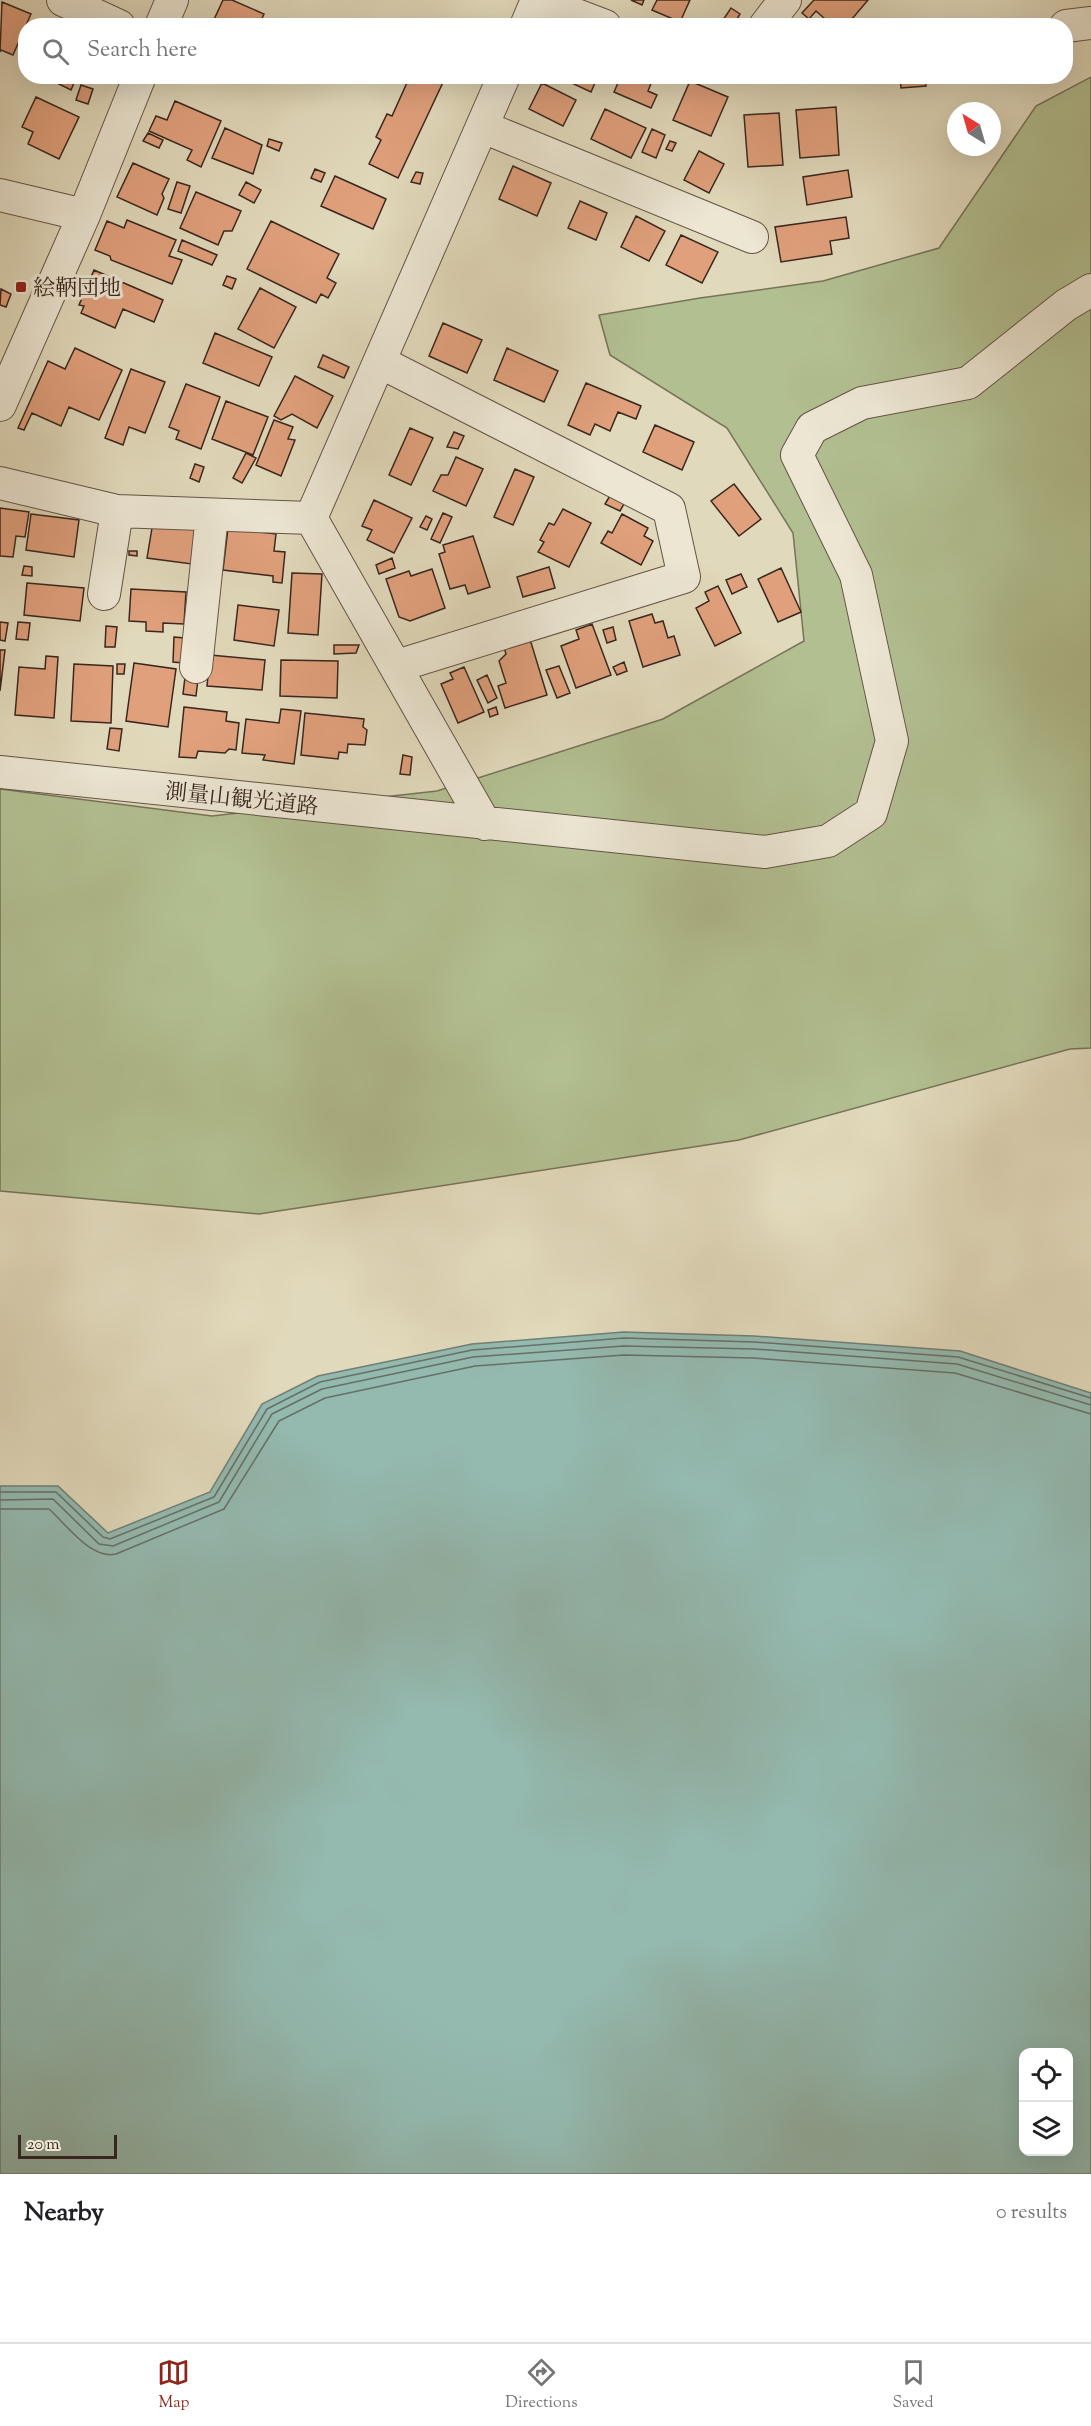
<!DOCTYPE html>
<html lang="en">
<head>
<meta charset="utf-8">
<style>
  :root { --surface:#fff; --page:#f2f2f2; --text:#202124; --muted:#757577; --line:#e0e0e0; --accent:#8f2418 }
  body { margin:0; font-family:"Sorts Mill Goudy","Noto Serif JP",serif; background:var(--page); color:var(--text) }
  .controls { position:absolute; right:18px; bottom:18px; display:grid; overflow:hidden; border-radius:12px; box-shadow:0 6px 24px #0002 }
  .controls button { width:54px; height:54px; display:grid; place-items:center; padding:0; border:0; border-bottom:2px solid var(--line); background:var(--surface); color:var(--text); font:30px sans-serif }
  .compass { position:absolute; left:947px; top:102px; width:54px; height:54px; border-radius:50%; background:var(--surface); box-shadow:0 6px 24px #0002; rotate:323deg }
  .scale { position:absolute; left:18px; bottom:15px; width:99px; box-sizing:border-box; padding-left:6px; border:3px solid #39271f; border-top:0; font-size:16px; line-height:21px; white-space:nowrap; color:#39271f; -webkit-text-stroke:4px #ece6d3; paint-order:stroke }
  .list { margin:0; padding:0; list-style:none }
  h2 { display:flex; justify-content:space-between; align-items:center; height:78px; margin:0; padding:0 24px; font-size:26px }
  h2 small { font-size:20px; font-weight:400; color:var(--muted) }
  .icon { flex:none; width:33px; height:33px; fill:none; stroke:currentColor; stroke-width:2; stroke-linecap:round; stroke-linejoin:round }
  .map { position:relative; flex:none; width:1091px; height:2174px; overflow:hidden }
  .search { position:absolute; background:var(--surface); box-shadow:0 6px 24px #0002; left:18px; right:18px; top:18px; height:66px; display:flex; align-items:center; gap:15px; box-sizing:border-box; padding:0 21px; border-radius:24px; color:var(--muted); font-size:22px }
  .sheet { height:168px; background:var(--surface) }
  nav { display:flex; justify-content:space-around; align-items:center; box-sizing:border-box; height:84px; border-top:2px solid var(--line); background:var(--surface); font-size:16px; color:var(--muted) }
  nav a { display:grid; justify-items:center; gap:3px }
  nav .on { color:var(--accent) }
  .map>svg:first-child { display:block }
</style>
</head>
<body>
<div class="map">
<svg width="1091" height="2174" viewBox="0 0 1091 2174">
  <rect width="100%" height="100%" fill="#e1d9bb"/>
  <filter id="stains"><feTurbulence type="fractalNoise" baseFrequency=".00333" numOctaves="4"/><feColorMatrix values="0 0 0 0 .2 0 0 0 0 .09 0 0 0 0 .02 0 0 0 .5 -.17"/></filter>
  <radialGradient id="worn" r=".72"><stop offset=".6" stop-color="#630" stop-opacity="0"/><stop offset="1" stop-color="#630" stop-opacity=".3"/></radialGradient>
  <path fill="#b2bf91" stroke="#767358" stroke-width="1.5" d="M1091 77V1048L1070 1049 739 1140 259 1214 0 1191V789L212 816 437 791 663 719 804 641 793 533 727 428 610 355 599 315 700 298 823 281 939 248 1036 106Z"/>
  <path fill="#94bab0" stroke="#707f76" stroke-width="1.5" fill-rule="evenodd" d="M624 1332 754 1336 960 1351 1091 1393V2174H0V1486H58L108 1533 210 1492 262 1404 318 1376 472 1344ZM1024 2052H1068V2152H1024Z"/>
  <g fill="none" stroke-linecap="round" stroke-linejoin="round">
    <path stroke="#667068" stroke-width="1.5" d="M0 1492H56L103 1537 110 1539 214 1497 267 1409 320 1382 472 1350 624 1338 754 1342 958 1357 1091 1398
      M0 1500 53 1499 99 1544 113 1546 219 1502 272 1414 322 1389 473 1357 624 1346 754 1349 957 1364 1091 1405
      M0 1509H49C66 1524 91 1560 116 1554L224 1509 279 1421 325 1398 475 1366 624 1355 753 1358 955 1373 1091 1414"/>
  </g>
  <path fill="#e0a07c" stroke="#39271f" stroke-width="1.5" d="M223 0H232L264 14 258 26H211Z
    M631 0H644L642 5Z
    M657 0H690L680 22 652 10Z
    M814 0H868L846 26H833L816 11 809 19 802 13Z
    M2 2 31 14 13 55 1 50 0 52Z
    M731 8 740 14 733 26H719Z
    M43 76H77L71 90Z
    M410 76H446L398 178 369 164 381 140 376 137 387 114 392 116Z
    M565 76H598L591 92 563 79Z
    M621 76H654L648 91 657 95 651 108 614 92Z
    M900 76H925L926 86 901 88Z
    M690 81 728 97 711 136 673 120Z
    M542 83 576 100 563 126 529 109Z
    M81 85 93 89 88 104 76 100Z
    M36 97 79 117 59 159 28 144 33 132 22 127Z
    M175 101 221 121 201 167 187 160 192 150 149 131 156 116 167 120Z
    M836 107 839 155 800 158 796 110Z
    M605 109 646 128 631 158 591 139Z
    M779 113 783 165 748 167 744 115Z
    M225 128 262 145 253 174 212 158Z
    M652 129 665 135 656 158 642 152Z
    M148 133 163 140 159 148 143 141Z
    M269 139 282 143 279 151 267 146Z
    M670 141 676 143 672 151 666 149Z
    M699 151 724 164 709 193 684 180Z
    M133 163 169 179 162 194 164 198 157 215 117 197Z
    M513 166 551 183 537 216 499 199Z
    M315 169 325 173 321 182 311 178Z
    M848 170 852 197 807 205 803 177Z
    M416 172 423 173 420 184 411 182Z
    M335 176 386 199 373 229 321 206Z
    M177 182 190 186 181 213 168 209Z
    M246 182 261 190 254 203 239 195Z
    M196 192 241 211 232 231H224L218 245 180 228Z
    M580 201 607 213 596 240 568 228Z
    M636 216 665 231 649 261 621 247Z
    M846 217 849 238 830 241 832 254 781 262 775 227Z
    M127 220 176 240 169 256 182 260 172 284 111 260 110 256 95 250 107 221 124 228Z
    M271 221 339 254 327 278 336 283 328 298 321 294 316 303 247 269Z
    M681 235 718 252 702 283 666 265Z
    M182 240 217 255 212 265 178 251Z
    M94 270 163 300 154 322 123 309 115 328 81 313 84 306 79 305Z
    M227 276 236 279 232 289 223 285Z
    M260 288 296 307 274 348 238 329Z
    M1 289 11 294 6 307 0 305Z
    M443 323 482 340 467 373 429 356Z
    M215 333 272 357 259 386 203 363Z
    M75 348 122 370 99 420 69 407 61 426 32 413 24 430 18 428 48 361 65 369Z
    M507 348 558 371 544 402 494 380Z
    M323 355 349 367 344 378 318 367Z
    M131 369 165 382 145 433 129 427 123 445 105 438Z
    M295 376 333 396 317 428 292 414 281 420 274 416Z
    M586 383 641 406 636 419 618 412 610 431 595 424 590 435 568 425Z
    M186 384 220 397 201 449 176 439 179 431 169 427Z
    M226 401 268 417 253 455 212 439Z
    M274 420 293 427 288 439 295 440 281 476 256 465Z
    M655 425 694 442 682 470 643 452Z
    M410 428 433 438 411 485 389 475Z
    M454 432 464 436 458 449 447 447Z
    M246 453 256 458 242 483 233 478Z
    M456 457 483 469 466 506 433 491 441 475H448Z
    M195 464 204 467 199 482 190 478Z
    M515 469 534 477 513 525 494 517Z
    M734 484 761 519 739 536 711 501Z
    M611 494 625 502 620 511 605 504Z
    M374 500 412 518 394 553 367 540 372 530 362 526Z
    M0 508 29 512 25 537 16 536 13 557 0 556Z
    M563 509 591 523 569 567 538 552 544 542 540 540 549 523 554 525Z
    M443 513 452 517 440 543 431 539Z
    M31 514 79 520 74 557 26 550Z
    M622 514 648 528 644 536 653 541 641 565 601 543 608 531 612 533Z
    M426 516 432 519 427 530 420 527Z
    M153 522 196 527 192 564 147 558Z
    M228 528 276 534 274 551 285 552 282 583 273 582V576L223 570Z
    M473 536 490 587 468 594 465 585 450 589 439 554 445 552 443 545Z
    M129 551H137V556L129 555Z
    M392 558 395 568 379 574 376 565Z
    M24 566 32 567V576L22 575Z
    M549 567 555 588 523 597 517 577Z
    M781 568 801 612 778 622 758 579Z
    M432 569 445 608 410 621 399 617 386 579 409 571 411 576Z
    M292 573 322 574 318 635 288 633Z
    M741 574 747 587 732 594 726 580Z
    M27 583 84 588 80 621 24 615Z
    M718 586 741 633 715 646 696 608 709 601 705 592Z
    M131 589 186 592 184 624 163 623V632L146 631V622L129 621Z
    M238 605 279 610 274 646 234 640Z
    M652 614 655 623 663 621 668 638 674 636 680 655 643 667 629 621Z
    M0 622 8 623 5 641 0 640Z
    M18 622 30 623 28 640 16 639Z
    M592 624 611 675 576 688 561 646 579 639 576 630Z
    M106 626 117 627 115 647H105Z
    M613 627 616 640 607 643 603 630Z
    M529 636 547 695 505 708 498 686 506 683 499 661 506 654 503 644Z
    M174 637 184 638 183 663 173 662Z
    M334 645H359L356 653 334 654Z
    M0 650H5L0 691Z
    M210 655 265 660 262 690 207 686Z
    M46 656 58 657 54 718 15 715 19 667 45 669Z
    M281 660 338 661 337 698 280 696Z
    M624 662 627 671 617 675 613 667Z
    M134 663 176 669 168 727 126 721Z
    M74 664 113 666 111 723 71 721Z
    M117 664H125L124 674H117Z
    M559 666 570 693 557 698 546 670Z
    M464 667 484 712 458 723 441 684 453 679 450 673Z
    M487 675 497 698 488 703 477 680Z
    M185 677 198 679 196 696 183 694Z
    M184 707 227 712 226 721 239 723 236 750 229 749 225 753 198 751 196 758 179 757Z
    M496 707 498 714 490 717 488 710Z
    M281 709 301 711 294 764 263 760 265 755 242 753 246 719 279 723Z
    M305 713 364 719 363 727 367 730 365 745 348 744 347 753 339 752 338 759 301 755Z
    M110 728 122 729 119 751 107 749Z
    M403 755 412 757 410 775 400 774Z"/>
  <g fill="none" stroke-linecap="round" stroke-linejoin="round">
    <defs>
      <path id="minor" d="M63 0 119 26
        M537 0 605 26
        M161 26 172 0
        M526 26 537 0
        M765 26 785 0
        M1066 26 1091 23
        M483 127 752 237
        M0 195 84 215
        M380 362 669 509 684 577 397 666
        M0 405 84 215 140 76
        M0 483 117 511 311 518
        M104 594 117 511
        M196 667 212 515
        M0 772 765 852 828 841 871 813 892 741 856 575 797 455 812 428 862 403 968 383 1066 305 1091 290
        M485 824 311 518 504 76"/>
    </defs>
    <use href="#minor" stroke="#635446" stroke-width="34"/>
    <use href="#minor" stroke="#ece6d3" stroke-width="32"/>
  </g>
  <rect fill="#8f2418" stroke="#ece6d3" stroke-width="2" x="15" y="281" width="12" height="12" rx="3"/>
  <g text-anchor="middle" stroke-width="6" stroke-linejoin="round" paint-order="stroke">
    <g font-size="22" fill="#39271f" stroke="#ece6d3" text-anchor="start">
      <text x="33" y="295">絵鞆団地</text>
    </g>
    <g font-size="22" fill="#39271f" stroke="#ece6d3">
      <text transform="translate(242 798) rotate(6)" y="8">測量山観光道路</text>
    </g>
  </g>
  <rect width="100%" height="100%" filter="url(#stains)"/>
  <rect width="100%" height="100%" fill="url(#worn)"/>
</svg>
<div class="controls">
<button><svg class="icon" aria-label="locate" viewBox="0 0 24 24"><circle cx="12" cy="12" r="6"/><path d="M12 2v4M12 18v4M2 12h4M18 12h4"/></svg></button>
<button><svg class="icon" aria-label="layers" viewBox="0 0 24 24"><path d="M12 4l9 5-9 5-9-5zM3 14l9 5 9-5"/></svg></button>
</div>
<svg class="compass" viewBox="-18 -18 36 36"><path d="M0-13l5 13h-10z" fill="#e53935"/><path d="M0 13l5-13h-10z" fill="#757577"/></svg>
<div class="scale">20 m</div>
<div class="search"><svg class="icon" aria-label="search" viewBox="0 0 24 24"><circle cx="10" cy="10" r="6"/><path d="M15 15l6 6"/></svg>Search here</div>
</div>
<section class="sheet">
<h2>Nearby<small>0 results</small></h2>
<ul class="list">
</ul>
</section>
<nav>
<a class="on"><svg class="icon" aria-label="map" viewBox="0 0 24 24"><path d="M3 6l6-2 6 2 6-2v14l-6 2-6-2-6 2zM9 4v14M15 6v14"/></svg>Map</a>
<a><svg class="icon" aria-label="directions" viewBox="0 0 24 24"><path d="M12 3l9 9-9 9-9-9zM9 14v-3h6M13 9l2 2-2 2"/></svg>Directions</a>
<a><svg class="icon" aria-label="saved" viewBox="0 0 24 24"><path d="M7 4h10v16l-5-4-5 4z"/></svg>Saved</a>
</nav>
</body>
</html>
